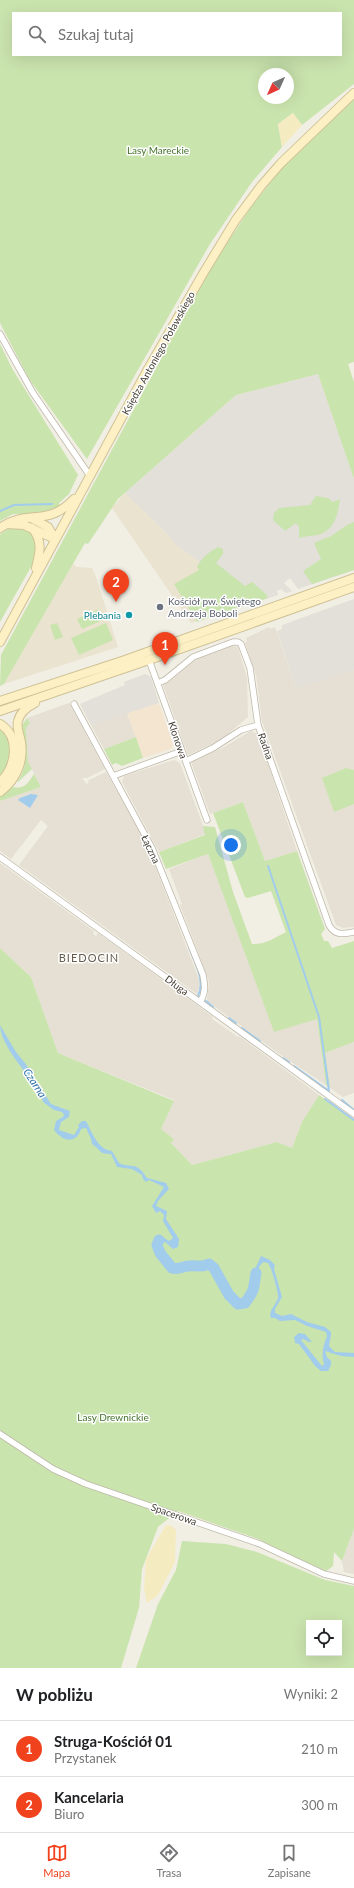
<!DOCTYPE html>
<html lang="pl">
<head>
<meta charset="utf-8">
<style>
  :root { --surface:#fff; --page:#f2f2f2; --text:#202124; --muted:#757577; --line:#e0e0e0; --accent:#f0421d }
  body { margin:0; font-family:Lato,sans-serif; background:var(--page); color:var(--text) }
  .controls { position:absolute; right:12px; bottom:12px; display:grid; overflow:hidden; border-radius:0px; box-shadow:0 4px 16px #0002 }
  .controls button { width:36px; height:36px; display:grid; place-items:center; padding:0; border:0; border-bottom:1px solid var(--line); background:var(--surface); color:var(--text); font:20px sans-serif }
  .compass { position:absolute; left:258px; top:68px; width:36px; height:36px; border-radius:50%; background:var(--surface); box-shadow:0 4px 16px #0002; rotate:225deg }
  .you { position:absolute; left:231px; top:845px; width:14px; height:14px; margin:-10px; border:3px solid #fff; border-radius:50%; background:#1a73e8; box-shadow:0 0 0 6px #1a73e833 }
  .badge { display:grid; place-items:center; width:26px; height:26px; border-radius:50%; background:var(--accent); color:#fff; font-size:13px; font-weight:700 }
  .pin { position:absolute; translate:-50% -33px; filter:drop-shadow(0 1px 2px #0008) }
  .pin::after { content:''; position:absolute; top:21px; width:14px; height:12px; background:inherit; clip-path:polygon(0 0,100% 0,50% 100%) }
  .list { margin:0; padding:0; list-style:none }
  h2 { display:flex; justify-content:space-between; align-items:center; height:52px; margin:0; padding:0 16px; font-size:17px }
  h2 small { font-size:13px; font-weight:400; color:var(--muted) }
  .list li { display:grid; grid-template-columns:26px 1fr auto; gap:12px; align-items:center; box-sizing:border-box; height:56px; padding:0 16px; border-top:1px solid var(--line) }
  .list b { display:block; font-size:15px; white-space:nowrap }
  .list p { margin:0; font-size:13px; white-space:nowrap; color:var(--muted) }
  .list em { font-size:13px; font-style:normal; color:var(--muted) }
  .icon { flex:none; width:22px; height:22px; fill:none; stroke:currentColor; stroke-width:2; stroke-linecap:round; stroke-linejoin:round }
  .map { position:relative; flex:none; width:354px; height:1668px; overflow:hidden }
  .search { position:absolute; background:var(--surface); box-shadow:0 4px 16px #0002; left:12px; right:12px; top:12px; height:44px; display:flex; align-items:center; gap:10px; box-sizing:border-box; padding:0 14px; border-radius:0px; color:var(--muted); font-size:15px }
  .sheet { height:164px; background:var(--surface) }
  nav { display:flex; justify-content:space-around; align-items:center; box-sizing:border-box; height:56px; border-top:1px solid var(--line); background:var(--surface); font-size:11px; color:var(--muted) }
  nav a { display:grid; justify-items:center; gap:2px }
  nav .on { color:var(--accent) }
  .map>svg:first-child { display:block }
</style>
</head>
<body>
<div class="map">
<svg width="354" height="1668" viewBox="0 0 354 1668">
  <rect width="100%" height="100%" fill="#f1eee4"/>
  <path fill="#e5e0d3" d="M269 627 270 629 275 627 296 688 354 670V927L343 928 336 925 262 721 256 675 245 643 247 641 246 638Z
    M232 646 238 647 247 678 248 717 221 740 188 755 163 685 194 660Z
    M69 703 105 769 87 778H82L87 785 89 780 106 772 138 828 154 863 200 982 199 989 197 994 19 865 48 826 41 820 11 859 0 851V801L41 787 28 762 26 728 30 723 27 718Z
    M127 713 136 737 104 749 91 725Z
    M251 731 258 734 297 851 265 861 243 802 210 814 191 762 224 747Z
    M174 760 180 763 206 834 159 852 122 782 124 776Z
    M208 854 274 1031 317 1018 326 1085 285 1058 207 1001 209 981 180 905 182 904 169 869Z
    M0 863 94 931 93 934 96 936 98 933 213 1017 212 1019 238 1037 239 1036 319 1095 302 1122 292 1148 277 1142 192 1165 171 1143 174 1139 161 1129 174 1100 58 1053 31 977 0 948Z
    M354 1042V1093L343 1097 330 1088 325 1053Z
    M354 1529V1574L344 1572 342 1561Z"/>
  <path fill="#f3e5d0" d="M159 703 173 744 171 749 143 758 127 713Z"/>
  <path fill="#e3dfd9" d="M318 374 354 479V570L298 589 290 578 284 583 292 591 286 593 281 589 277 591 278 595 250 604 192 556 176 545 166 533 125 493 236 395Z
    M354 599V670L296 688 277 631 282 629V625Z
    M145 674 151 677 159 703 91 725 80 704 125 685 124 682Z"/>
  <path fill="#eae3cf" d="M125 493 166 533 176 545 192 556 250 604 191 623 112 508Z
    M73 564 77 567 92 568 96 577 118 647 4 684Z"/>
  <path fill="#cae4ae" fill-rule="evenodd" d="M0 0H354V84L302 125 293 113 278 124 282 147 252 182 210 244 87 459 29 379 0 323ZM13 13H341V55H13ZM264 74H288V98H264Z
    M354 100V362L348 364 354 382V479L318 374 236 395 118 499 88 544 85 543 4 684 0 686 1 655 208 272 251 207 286 163Z
    M0 344 13 370 78 475 69 494 59 503 60 508 40 514H13L0 521Z
    M316 496 328 498 333 502 340 499C338 512 336 528 321 534 314 536 306 536 299 538V527L296 523 285 531 273 520 274 513 279 508 310 505Z
    M354 522V570L312 584 303 571 321 559 314 543 331 536 347 525Z
    M18 527 31 532 37 542 36 558 0 622V534L8 529Z
    M218 547 223 549V554L216 563 245 586 252 582 266 594 268 598 197 622 174 584 199 570 197 567C202 557 209 552 218 547Z
    M99 609 103 620 82 629 77 619Z
    M57 623 63 637 55 640 50 625Z
    M106 623 113 640 79 655 71 638Z
    M27 718 30 723 26 728 28 762 32 769 18 782H17C30 765 25 745 22 725Z
    M0 730C17 741 9 763 0 777Z
    M136 737 143 758 122 766 116 763 112 765 104 749Z
    M346 768 354 770V804L334 812 322 778Z
    M34 774 41 787 0 801V797L13 787C24 790 29 782 34 774Z
    M243 802 265 861 297 851 325 929 321 934 324 941H328L332 948 354 941V1042L325 1053 330 1088 326 1085 317 1019 274 1032 208 854 166 869 159 852 205 835 203 826 215 827 233 892 252 944C265 945 274 938 286 932L271 891 248 898 245 897 213 813Z
    M0 948 31 977 58 1053 174 1101 161 1129 174 1139 171 1143 192 1165 277 1142 292 1148 302 1122 319 1095 354 1120V1529L342 1561 334 1552 333 1566 325 1572 258 1539 178 1511 158 1527 142 1569 139 1608 121 1668H0Z
    M182 1541 226 1544 257 1552 325 1580 354 1586V1668H136L158 1604 176 1570ZM309 1623H339V1653H309Z"/>
  <path fill="#f5ebc1" d="M293 113 302 125 282 147 278 124Z
    M166 1525 172 1526 176 1530 175 1562 158 1595 147 1603 144 1588 146 1559Z"/>
  <path fill="#a2ccec" d="M31 794 38 795 30 808 18 800 20 798Z
    M0 1025 16 1052 25 1063 51 1104 70 1111 69 1117 61 1122 59 1130 74 1135 79 1127 78 1125 82 1121H86C92 1132 98 1150 112 1151L119 1163C131 1169 136 1160 147 1178L166 1183 169 1189 158 1201 156 1206 167 1211 166 1219 179 1239 178 1247 173 1249 165 1242 162 1243 161 1250 163 1253 157 1254 155 1242 157 1237 161 1236 169 1241 173 1238 163 1221 164 1215 160 1211 156 1213 152 1206 164 1187 149 1180 146 1182 143 1179 142 1175 132 1169 117 1167 111 1154C99 1154 102 1151 92 1144L91 1139 86 1128 81 1129C76 1145 62 1141 54 1130L56 1121 63 1117 64 1115 62 1112 54 1110 43 1102C42 1098 40 1094 38 1091 27 1072 0 1045 0 1025Z
    M261 1256 270 1260 275 1265 274 1269 282 1297 275 1309V1313L282 1316 291 1314 307 1322 325 1327 331 1332V1335L329 1346 335 1352 354 1353V1357L341 1356 325 1351 327 1357 331 1361V1365L328 1371H321L315 1366 299 1344 295 1343 294 1337 299 1333 305 1334 312 1342H309L303 1339 301 1340 322 1366 324 1364C321 1354 323 1346 327 1336L326 1332 307 1326 295 1320 280 1321 275 1318H271C268 1311 276 1305 278 1298 279 1294 271 1266 268 1263L263 1262 259 1267 256 1278 259 1282 256 1288 254 1286 255 1269Z"/>
  <g fill="none" stroke-linecap="round" stroke-linejoin="round">
    <path stroke="#a2ccec" stroke-width="2" d="M0 511 14 505 52 504
      M268 866 319 1017 329 1091
      M189 947C194 961 206 981 198 996
      M206 1001 213 1007
      M229 1018 236 1023
      M242 1028 260 1041
      M283 1058 289 1062
      M294 1066 329 1091
      M325 1099 354 1120
      M342 1100 354 1110"/>
    <path stroke="#a2ccec" stroke-width="11" d="M159 1240 157 1245 160 1253 172 1268C180 1270 182 1266 189 1266 198 1265 200 1268 209 1264L214 1268 229 1295 238 1304 245 1303C256 1288 253 1289 256 1273"/>
    <defs>
      <path id="minor" d="M0 334 33 393 90 476
        M149 660 207 820
        M158 683 165 680 193 657 233 642H238L241 644 250 668 258 725 329 925C335 936 343 934 354 932
        M74 704 152 848 203 975C205 985 206 993 200 1002
        M186 761 213 748 241 730 258 725
        M113 776 182 751
        M0 857 354 1114
        M0 1434 53 1469 86 1484 260 1544 324 1574 354 1581"/>
      <path id="secondary" d="M31 518 48 527 55 539
        M7 524 24 525 55 539
        M0 528C28 508 47 528 74 499
        M32 528C43 541 40 552 36 568
        M0 642 148 369 204 272 235 221 261 186 281 163 354 93
        M0 701 125 660 354 578
        M0 711 149 660 354 587
        M0 724C21 737 16 767 0 782
        M0 792C16 780 24 762 21 742 20 736 16 727 18 721 20 712 27 707 35 703"/>
    </defs>
    <use href="#minor" stroke="#bfb8aa" stroke-width="7"/>
    <use href="#secondary" stroke="#cfc296" stroke-width="10"/>
    <use href="#minor" stroke="#fff" stroke-width="5.5"/>
    <use href="#secondary" stroke="#fcf0c4" stroke-width="8"/>
  </g>
  <circle fill="#6b7280" stroke="#fff" stroke-width="1.5" cx="160" cy="607" r="4"/>
  <circle fill="#0f9aa8" stroke="#fff" stroke-width="1.5" cx="129" cy="615" r="4"/>
  <g text-anchor="middle" stroke-width="3" stroke-linejoin="round" paint-order="stroke">
    <g font-size="10" fill="#44722b" stroke="#fff">
      <text x="158" y="154">Lasy Mareckie</text>
      <text x="113" y="1421">Lasy Drewnickie</text>
    </g>
    <g font-size="10" fill="#433e34" stroke="#fff">
      <text transform="translate(158 353) rotate(-61)" y="4">Księdza Antoniego Poławskiego</text>
      <text transform="translate(178 740) rotate(71)" y="4">Klonowa</text>
      <text transform="translate(266 746) rotate(71)" y="4">Radna</text>
      <text transform="translate(151 849) rotate(65)" y="4">Łączna</text>
      <text transform="translate(177 985) rotate(36)" y="4">Długa</text>
      <text transform="translate(174 1514) rotate(19)" y="4">Spacerowa</text>
    </g>
    <g font-size="10" fill="#5b616d" stroke="#fff" text-anchor="start">
      <text x="168" y="605">Kościół pw. Świętego<tspan x="168" dy="12">Andrzeja Boboli</tspan></text>
    </g>
    <g font-size="10" fill="#0d838f" stroke="#fff" text-anchor="end">
      <text x="121" y="619">Plebania</text>
    </g>
    <g font-size="11" letter-spacing="1" fill="#655c4c" stroke="#fff">
      <text x="89" y="962">BIEDOCIN</text>
    </g>
    <g font-size="11" font-style="italic" fill="#3374a9" stroke="#fff">
      <text transform="translate(35 1083) rotate(57)" y="4">Czarna</text>
    </g>
  </g>
</svg>
<div class="controls">
<button><svg class="icon" aria-label="locate" viewBox="0 0 24 24"><circle cx="12" cy="12" r="6"/><path d="M12 2v4M12 18v4M2 12h4M18 12h4"/></svg></button>
</div>
<svg class="compass" viewBox="-18 -18 36 36"><path d="M0-13l5 13h-10z" fill="#e53935"/><path d="M0 13l5-13h-10z" fill="#757577"/></svg>
<div class="you"></div>
<div class="pin badge" style="left:165px;top:665px">1</div>
<div class="pin badge" style="left:116px;top:602px">2</div>
<div class="search"><svg class="icon" aria-label="search" viewBox="0 0 24 24"><circle cx="10" cy="10" r="6"/><path d="M15 15l6 6"/></svg>Szukaj tutaj</div>
</div>
<section class="sheet">
<h2>W pobliżu<small>Wyniki: 2</small></h2>
<ul class="list">
<li><span class="badge">1</span><div><b>Struga-Kościół 01</b><p>Przystanek</p></div><em>210 m</em></li>
<li><span class="badge">2</span><div><b>Kancelaria</b><p>Biuro</p></div><em>300 m</em></li>
</ul>
</section>
<nav>
<a class="on"><svg class="icon" aria-label="map" viewBox="0 0 24 24"><path d="M3 6l6-2 6 2 6-2v14l-6 2-6-2-6 2zM9 4v14M15 6v14"/></svg>Mapa</a>
<a><svg class="icon" aria-label="directions" viewBox="0 0 24 24"><path d="M12 3l9 9-9 9-9-9zM9 14v-3h6M13 9l2 2-2 2"/></svg>Trasa</a>
<a><svg class="icon" aria-label="saved" viewBox="0 0 24 24"><path d="M7 4h10v16l-5-4-5 4z"/></svg>Zapisane</a>
</nav>
</body>
</html>
